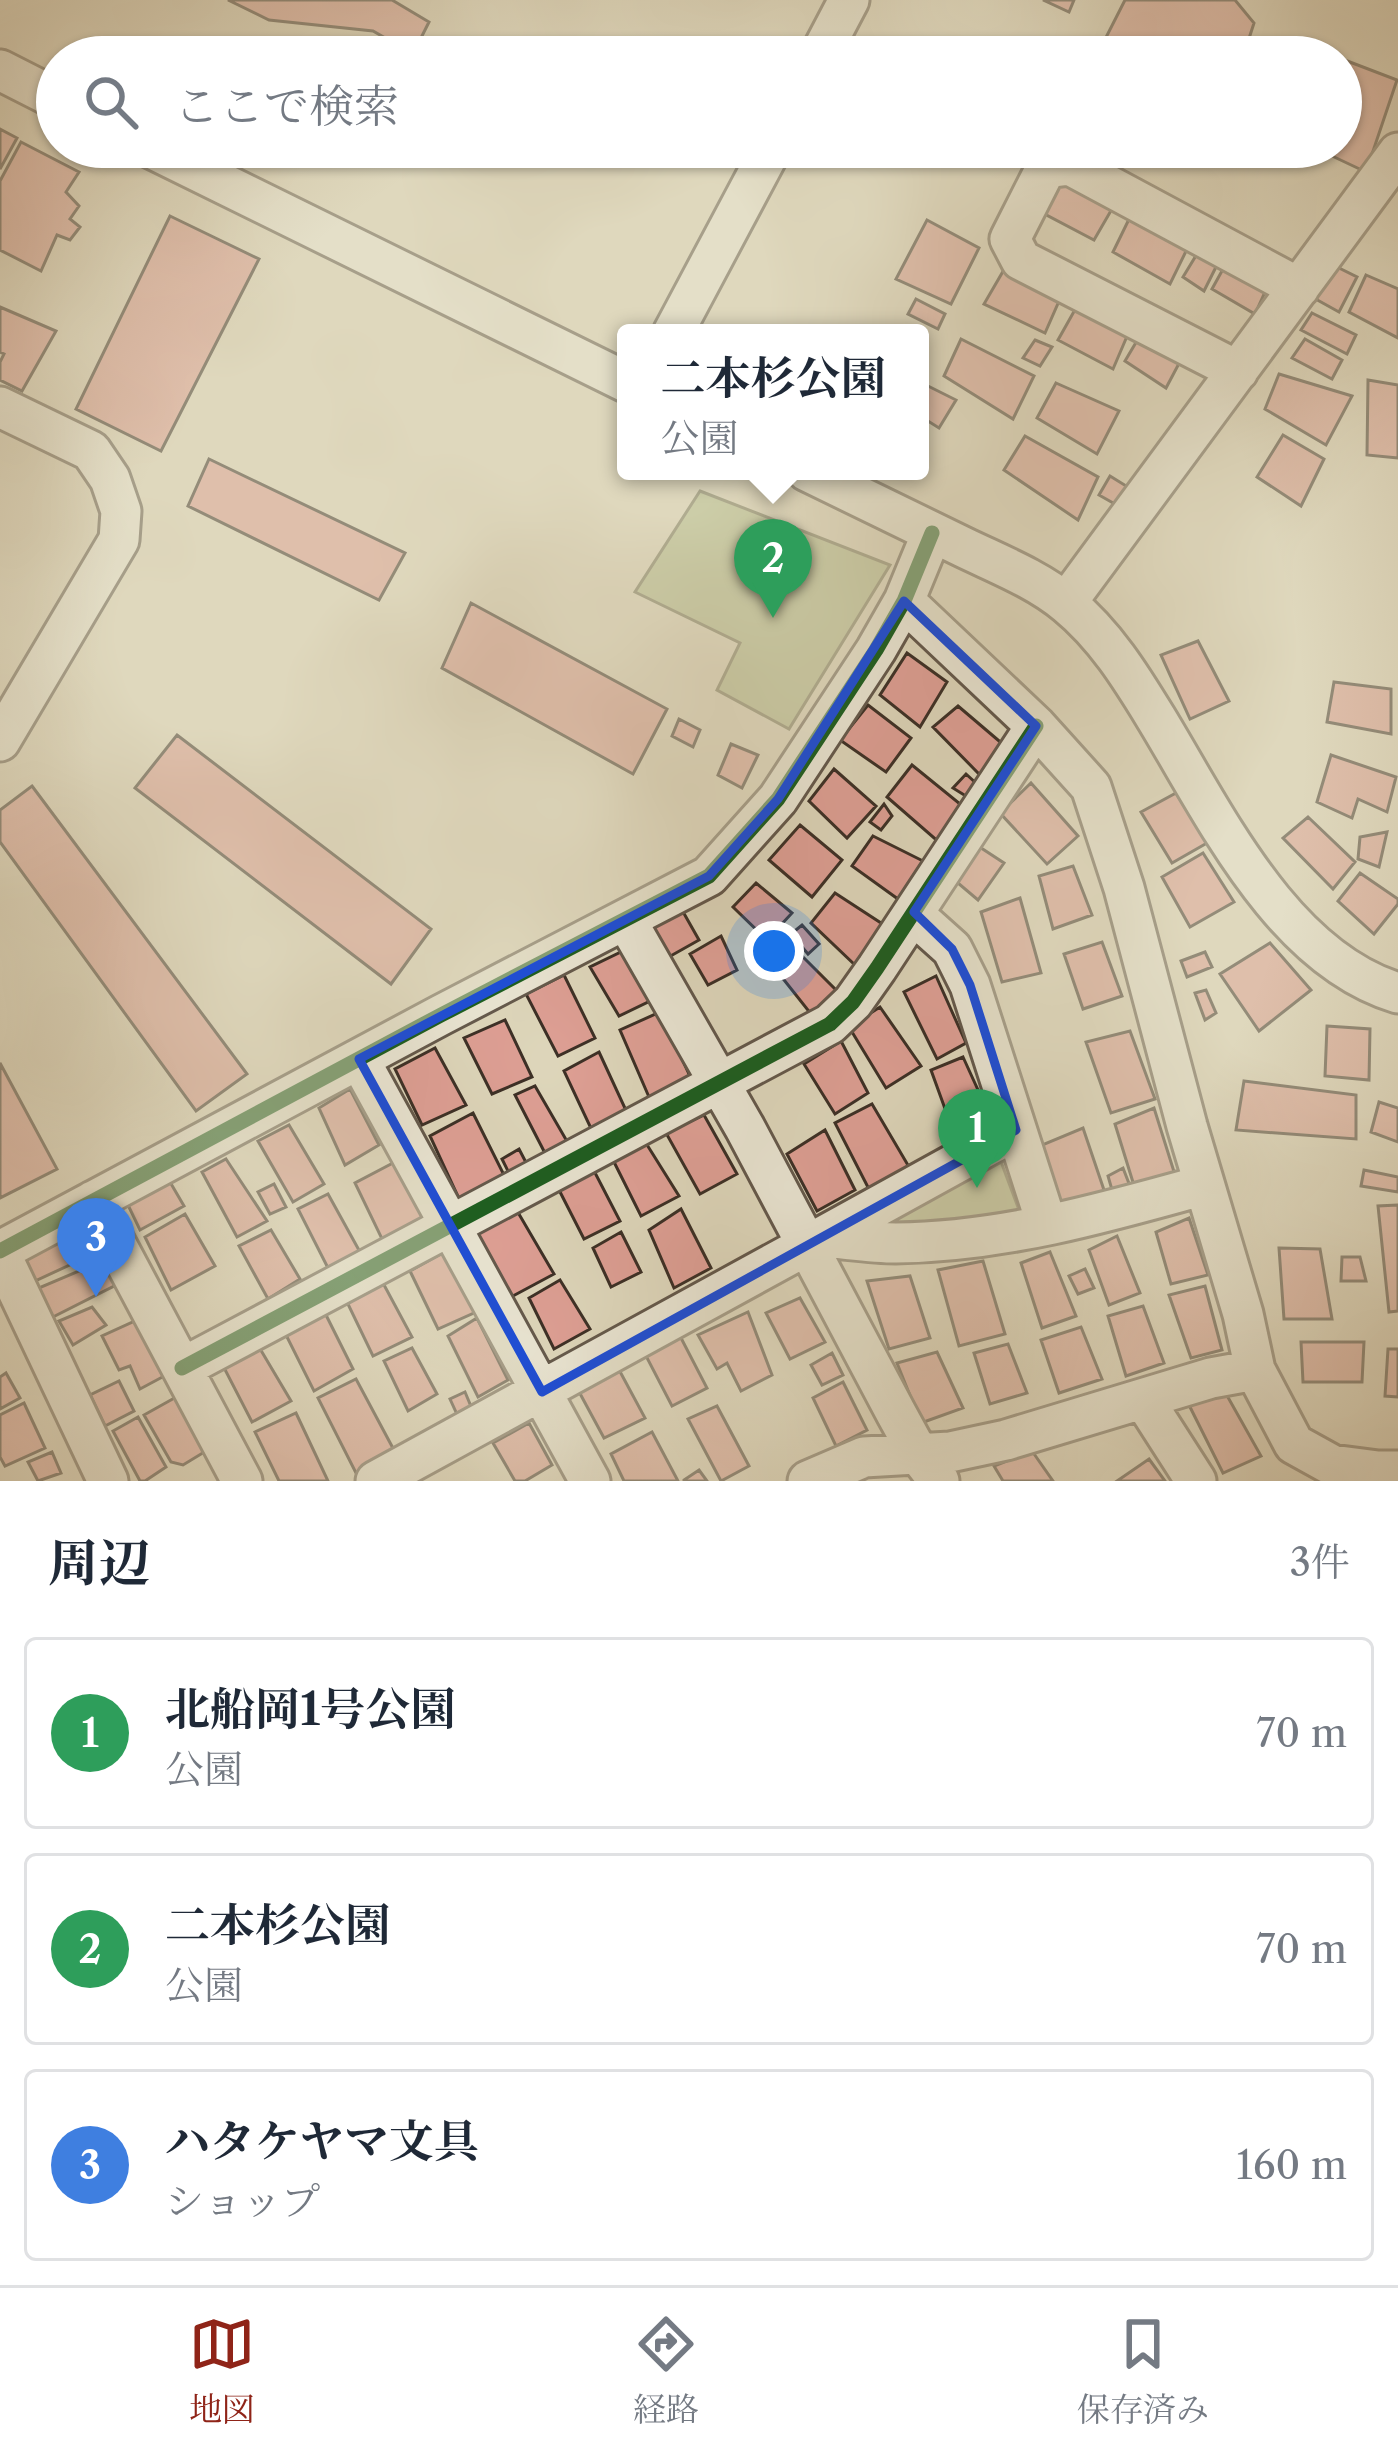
<!DOCTYPE html>
<html lang="ja">
<head>
<meta charset="utf-8">
<style>
  :root { --surface:#fff; --page:#f6f6f7; --text:#1f2937; --muted:#747a83; --line:#e0e1e3; --accent:#8f2418 }
  body { margin:0; font-family:"Libre Caslon Text","Noto Serif JP",serif; background:var(--page); color:var(--text) }
  .you { position:absolute; left:774px; top:951px; width:42px; height:42px; margin:-30px; border:9px solid #fff; border-radius:50%; background:#1a73e8; box-shadow:0 0 0 18px #1a73e833 }
  .badge { display:grid; place-items:center; width:78px; height:78px; border-radius:50%; background:var(--accent); color:#fff; font-size:39px; font-weight:700 }
  .pin { position:absolute; translate:-50% -99px; filter:drop-shadow(0 3px 6px #0008) }
  .pin::after { content:''; position:absolute; top:63px; width:42px; height:36px; background:inherit; clip-path:polygon(0 0,100% 0,50% 100%) }
  .popup { position:absolute; left:617px; top:324px; width:312px; height:156px; box-sizing:border-box; display:grid; place-content:center; border-radius:12px; background:var(--surface); filter:drop-shadow(0 3px 9px #0005); font-size:39px; white-space:nowrap; color:var(--muted) }
  .popup b { font-size:45px; color:var(--text) }
  .popup::after { content:''; position:absolute; left:50%; top:100%; margin-left:-24px; border:24px solid transparent; border-top-color:var(--surface) }
  .list { margin:0; padding:0; list-style:none }
  h2 { display:flex; justify-content:space-between; align-items:center; height:156px; margin:0; padding:0 48px; font-size:51px }
  h2 small { font-size:39px; font-weight:400; color:var(--muted) }
  .list li { display:grid; grid-template-columns:78px 1fr auto; gap:36px; align-items:center; box-sizing:border-box; height:192px; margin:0 24px 24px; padding:0 24px; border:3px solid var(--line); border-radius:12px }
  .list b { display:block; font-size:45px; white-space:nowrap }
  .list p { margin:0; font-size:39px; white-space:nowrap; color:var(--muted) }
  .list em { font-size:39px; font-style:normal; color:var(--muted) }
  .icon { flex:none; width:66px; height:66px; fill:none; stroke:currentColor; stroke-width:2; stroke-linecap:round; stroke-linejoin:round }
  .map { position:relative; flex:none; width:1398px; height:1481px; overflow:hidden }
  .search { position:absolute; background:var(--surface); box-shadow:0 3px 9px #0004; left:36px; right:36px; top:36px; height:132px; display:flex; align-items:center; gap:30px; box-sizing:border-box; padding:0 42px; border-radius:66px; color:var(--muted); font-size:45px }
  .sheet { height:804px; background:var(--surface) }
  nav { display:flex; justify-content:space-around; align-items:center; box-sizing:border-box; height:168px; border-top:3px solid var(--line); background:var(--surface); font-size:33px; color:var(--muted) }
  nav a { display:grid; justify-items:center; gap:6px }
  nav .on { color:var(--accent) }
  .map>svg:first-child { display:block }
</style>
</head>
<body>
<div class="map">
<svg width="1398" height="1481" viewBox="0 0 1398 1481">
  <rect width="100%" height="100%" fill="#dfd8bd"/>
  <filter id="stains"><feTurbulence type="fractalNoise" baseFrequency=".00167" numOctaves="4"/><feColorMatrix values="0 0 0 0 .2 0 0 0 0 .09 0 0 0 0 .02 0 0 0 .5 -.17"/></filter>
  <radialGradient id="worn" r=".72"><stop offset=".6" stop-color="#630" stop-opacity="0"/><stop offset="1" stop-color="#630" stop-opacity=".3"/></radialGradient>
  <path fill="#b5be8e" stroke="#78765a" stroke-width="3" d="M700 491 890 565 789 729 717 690 740 643 635 592Z
    M1000 1159 1022 1218 894 1236 882 1219Z"/>
  <path fill="#dfa096" stroke="#3b2f26" stroke-width="3" d="M228 0H392L429 22 413 54 373 31 269 20Z
    M1043 0H1074L1069 12Z
    M1125 0H1235L1254 23 1243 57H1096Z
    M1342 59 1397 80 1366 172 1313 147H1341Z
    M0 129 17 138 0 169Z
    M21 142 79 172 66 192 79 206 70 219 80 227 70 240 57 235 41 271 0 250V181Z
    M1058 175 1116 202 1094 240 1039 211Z
    M1132 213 1190 243 1170 284 1113 252Z
    M170 216 259 259 161 451 76 409Z
    M927 220 979 248 951 304 896 279Z
    M1200 249 1221 257 1204 291 1183 277Z
    M1228 260 1269 283 1255 314 1212 289Z
    M1333 265 1357 277 1339 312 1312 297Z
    M1005 268 1063 292 1045 333 984 304Z
    M1366 275 1398 289V338L1349 312Z
    M916 299 945 314 938 329 908 314Z
    M1081 299 1131 327 1113 369 1058 340Z
    M0 307 56 331 22 391 0 380V362L4 354 0 352Z
    M1312 313 1356 335 1347 354 1301 330Z
    M1141 334 1183 356 1166 388 1125 361Z
    M961 339 1034 376 1013 419 944 376Z
    M1305 339 1342 360 1332 379 1292 358Z
    M1035 340 1052 347 1040 366 1023 358Z
    M1279 374 1352 396 1326 445 1265 409Z
    M1368 380 1398 385V458L1367 455Z
    M1056 383 1119 411 1097 454 1037 418Z
    M926 385 956 400 939 428 920 416V394Z
    M1283 435 1324 459 1301 506 1257 477Z
    M1025 436 1098 477 1078 520 1004 470Z
    M209 459 405 553 379 600 188 506Z
    M1110 476 1131 489 1122 508 1099 495Z
    M471 603 667 709 633 774 442 668Z
    M1198 641 1229 701 1190 719 1161 655Z
    M907 653 947 682 920 727 880 695Z
    M1334 682 1391 689V734L1327 722Z
    M868 705 911 738 886 772 840 740Z
    M958 706 1005 746 980 775 933 727Z
    M679 719 700 730 693 747 672 736Z
    M177 735 431 929 391 984 135 788Z
    M731 744 758 755 742 788 718 775Z
    M1331 755 1396 777 1387 812 1358 799 1352 818 1317 802Z
    M912 765 965 808 941 844 887 797Z
    M834 769 876 806 847 838 809 801Z
    M966 774 978 785 969 798 953 788Z
    M1031 783 1078 836 1047 864 1000 813Z
    M32 786 247 1074 196 1111 0 842V810Z
    M1176 793 1207 843 1172 863 1141 812Z
    M884 804 892 816 881 830 870 822Z
    M1308 817 1355 862 1333 889 1283 838Z
    M800 825 842 860 812 897 769 860Z
    M1387 832 1379 867 1358 859 1360 837Z
    M873 836 923 861 898 899 852 866Z
    M975 844 1004 863 978 900 952 878Z
    M1203 853 1234 902 1190 927 1162 877Z
    M1073 866 1092 915 1053 929 1039 876Z
    M1360 873 1398 899V904L1374 934 1338 901Z
    M756 883 792 913 767 940 733 907Z
    M835 893 884 925 855 965 811 923Z
    M1020 898 1041 973 1002 982 981 912Z
    M682 910 699 940 667 958 650 925Z
    M802 925 819 944 808 954 791 934Z
    M721 936 737 970 708 985 690 954Z
    M1102 942 1122 996 1083 1009 1064 954Z
    M1270 943 1311 990 1259 1031 1220 974Z
    M796 950 842 996 815 1019 773 966Z
    M623 951 650 1001 619 1016 590 967Z
    M1205 952 1212 967 1187 977 1181 961Z
    M564 975 595 1038 558 1056 526 994Z
    M936 976 966 1043 937 1059 904 992Z
    M1206 990 1216 1013 1205 1020 1195 993Z
    M880 1007 921 1066 886 1088 849 1027Z
    M660 1012 690 1076 649 1097 620 1030Z
    M505 1020 532 1077 492 1094 464 1038Z
    M1327 1026 1370 1029 1369 1080 1325 1076Z
    M1130 1031 1155 1099 1111 1113 1086 1042Z
    M841 1041 868 1093 835 1114 804 1064Z
    M435 1048 466 1105 422 1125 395 1069Z
    M599 1052 630 1119 595 1137 564 1071Z
    M963 1057 993 1123 956 1139 931 1070Z
    M0 1063 57 1169 0 1198Z
    M1244 1081 1356 1095V1139L1236 1130Z
    M535 1086 568 1143 547 1157 515 1095Z
    M350 1089 379 1145 345 1165 319 1108Z
    M1379 1102 1398 1108V1142L1371 1132Z
    M872 1104 912 1172 873 1197 835 1123Z
    M1154 1108 1176 1178 1136 1192 1115 1124Z
    M473 1113 505 1177 460 1201 430 1136Z
    M704 1115 737 1174 700 1194 666 1133Z
    M289 1125 324 1184 293 1202 258 1141Z
    M1083 1128 1105 1193 1063 1211 1042 1145Z
    M825 1130 855 1190 817 1211 787 1154Z
    M644 1140 679 1196 641 1216 613 1160Z
    M519 1149 531 1172 513 1181 502 1159Z
    M226 1159 267 1221 237 1237 202 1172Z
    M393 1163 423 1218 383 1241 355 1183Z
    M591 1165 620 1221 584 1239 556 1184Z
    M1123 1168 1135 1199 1116 1204 1108 1176Z
    M1364 1170 1398 1177V1192L1361 1186Z
    M170 1182 184 1206 140 1230 127 1203Z
    M274 1184 286 1207 270 1214 258 1192Z
    M328 1194 360 1252 329 1270 298 1209Z
    M1398 1205V1311L1389 1312 1378 1206Z
    M516 1209 554 1274 511 1297 476 1231Z
    M681 1209 711 1268 674 1288 649 1230Z
    M185 1214 215 1266 171 1290 145 1237Z
    M1189 1218 1208 1275 1171 1284 1156 1232Z
    M84 1228 100 1251 35 1281 21 1254Z
    M271 1230 300 1279 268 1299 239 1246Z
    M621 1232 641 1272 611 1287 593 1248Z
    M1117 1236 1140 1293 1109 1305 1089 1250Z
    M1279 1248 1320 1249 1332 1319H1284Z
    M446 1251 476 1312 438 1329 410 1271Z
    M1050 1252 1076 1316 1042 1328 1021 1263Z
    M1342 1257H1360L1366 1281H1341Z
    M105 1260 118 1284 47 1320 34 1290Z
    M983 1261 1005 1334 959 1346 938 1270Z
    M1085 1269 1094 1288 1078 1294 1069 1276Z
    M910 1276 930 1338 889 1349 867 1281Z
    M560 1280 590 1329 554 1349 529 1298Z
    M383 1283 412 1337 373 1356 346 1300Z
    M1205 1286 1222 1350 1191 1358 1169 1295Z
    M800 1298 825 1342 790 1359 766 1313Z
    M1143 1306 1164 1363 1126 1376 1108 1316Z
    M92 1307 106 1325 73 1345 59 1321Z
    M324 1311 353 1369 314 1391 284 1331Z
    M748 1312 772 1375 741 1391 727 1363 717 1369 698 1335Z
    M477 1318 508 1380 478 1397 448 1336Z
    M135 1321 168 1374 140 1389 130 1366 119 1370 102 1336Z
    M1081 1327 1102 1379 1059 1393 1041 1340Z
    M680 1336 707 1388 672 1406 645 1354Z
    M256 1342 291 1401 252 1422 220 1360Z
    M1301 1342H1364L1362 1382H1303Z
    M1008 1344 1027 1393 990 1404 974 1353Z
    M412 1348 437 1394 408 1411 384 1361Z
    M1388 1349H1398V1397L1385 1396Z
    M937 1352 963 1408 921 1423 897 1363Z
    M832 1353 843 1375 822 1385 811 1365Z
    M617 1366 645 1418 604 1438 577 1388Z
    M6 1373 20 1398 0 1409V1377Z
    M356 1379 395 1452 356 1473 318 1398Z
    M119 1381 134 1411 105 1426 90 1395Z
    M843 1382 867 1430 836 1446 813 1398Z
    M465 1392 475 1416 461 1423 450 1399Z
    M1225 1392 1261 1456 1223 1473 1189 1405Z
    M178 1396 206 1451 183 1465 171 1462 144 1415Z
    M24 1403 45 1448 5 1466 0 1457V1415Z
    M717 1406 749 1466 721 1481 688 1419Z
    M296 1413 328 1481H279L255 1432Z
    M138 1417 166 1467 145 1481H140L113 1431Z
    M529 1423 552 1465 525 1481H515L493 1443Z
    M652 1432 678 1481H624L611 1454Z
    M1032 1451 1053 1481H1003L994 1466Z
    M52 1452 61 1473 38 1481 28 1462Z
    M1149 1459 1165 1481H1117Z
    M699 1470 707 1481H684V1480Z"/>
  <g fill="none" stroke-linecap="round" stroke-linejoin="round">
    <defs>
      <path id="minor" d="M819 57 849 0
        M0 70 57 99
        M149 147 626 382
        M673 333 772 147
        M1238 371 1021 260 1010 239 1046 168 1070 165 1299 288
        M0 407 91 451 110 479 121 511 119 540 0 741
        M807 471C859 496 911 522 963 547 998 564 1037 579 1067 604 1105 635 1131 677 1156 718 1215 815 1282 958 1398 993
        M904 601 1036 726 1091 787 1124 888 1187 1126 1243 1314 1255 1370 1294 1444 1332 1465 1378 1471H1398
        M1066 603 1398 153
        M913 914 952 949 970 985 1047 1225
        M626 920 745 1128 896 1413 919 1455 939 1481
        M359 1059 590 1481
        M93 1201 242 1481
        M822 1237 1016 1130
        M0 1251 441 1015 709 876 778 799 876 650 904 601 932 533
        M0 1253 108 1481
        M182 1368 830 1024 853 1002 877 968 1036 726
        M1144 1400 1196 1481
        M376 1481 822 1237C847 1239 872 1243 896 1243 1001 1242 1104 1213 1204 1185
        M808 1481 864 1457 950 1452 1006 1440 1211 1378 1255 1370"/>
    </defs>
    <use href="#minor" stroke="#64594c" stroke-width="45"/>
    <use href="#minor" stroke="#eae6d4" stroke-width="39"/>
    <defs>
      <path id="cycleway" d="M0 1251 441 1015 709 876 778 799 876 650 904 601 932 533
        M182 1368 830 1024 853 1002 877 968 1036 726"/>
    </defs>
    <use href="#cycleway" stroke="#eae6d4" stroke-width="22"/>
    <use href="#cycleway" stroke="#1b5e20" stroke-width="15"/>
  </g>
  <path d="M0 0H1398V1481H0ZM904 601 1036 726 914 912 952 949 970 985 1016 1130 542 1392 359 1059 709 876 778 799Z" fill="#dfd8bd" fill-opacity=".55" fill-rule="evenodd"/>
  <path fill="none" stroke="#1d4ed8" stroke-width="9" stroke-linejoin="round" d="M904 601 1036 726 914 912 952 949 970 985 1016 1130 542 1392 359 1059 709 876 778 799Z"/>
  <rect width="100%" height="100%" filter="url(#stains)"/>
  <rect width="100%" height="100%" fill="url(#worn)"/>
</svg>
<div class="you"></div>
<div class="pin badge" style="left:977px;top:1188px;background:#2e9e5b">1</div>
<div class="pin badge" style="left:773px;top:618px;background:#2e9e5b">2</div>
<div class="popup"><b>二本杉公園</b>公園</div>
<div class="pin badge" style="left:96px;top:1297px;background:#3f7fe0">3</div>
<div class="search"><svg class="icon" aria-label="search" viewBox="0 0 24 24"><circle cx="10" cy="10" r="6"/><path d="M15 15l6 6"/></svg>ここで検索</div>
</div>
<section class="sheet">
<h2>周辺<small>3件</small></h2>
<ul class="list">
<li><span class="badge" style="background:#2e9e5b">1</span><div><b>北船岡1号公園</b><p>公園</p></div><em>70 m</em></li>
<li><span class="badge" style="background:#2e9e5b">2</span><div><b>二本杉公園</b><p>公園</p></div><em>70 m</em></li>
<li><span class="badge" style="background:#3f7fe0">3</span><div><b>ハタケヤマ文具</b><p>ショップ</p></div><em>160 m</em></li>
</ul>
</section>
<nav>
<a class="on"><svg class="icon" aria-label="map" viewBox="0 0 24 24"><path d="M3 6l6-2 6 2 6-2v14l-6 2-6-2-6 2zM9 4v14M15 6v14"/></svg>地図</a>
<a><svg class="icon" aria-label="directions" viewBox="0 0 24 24"><path d="M12 3l9 9-9 9-9-9zM9 14v-3h6M13 9l2 2-2 2"/></svg>経路</a>
<a><svg class="icon" aria-label="saved" viewBox="0 0 24 24"><path d="M7 4h10v16l-5-4-5 4z"/></svg>保存済み</a>
</nav>
</body>
</html>
